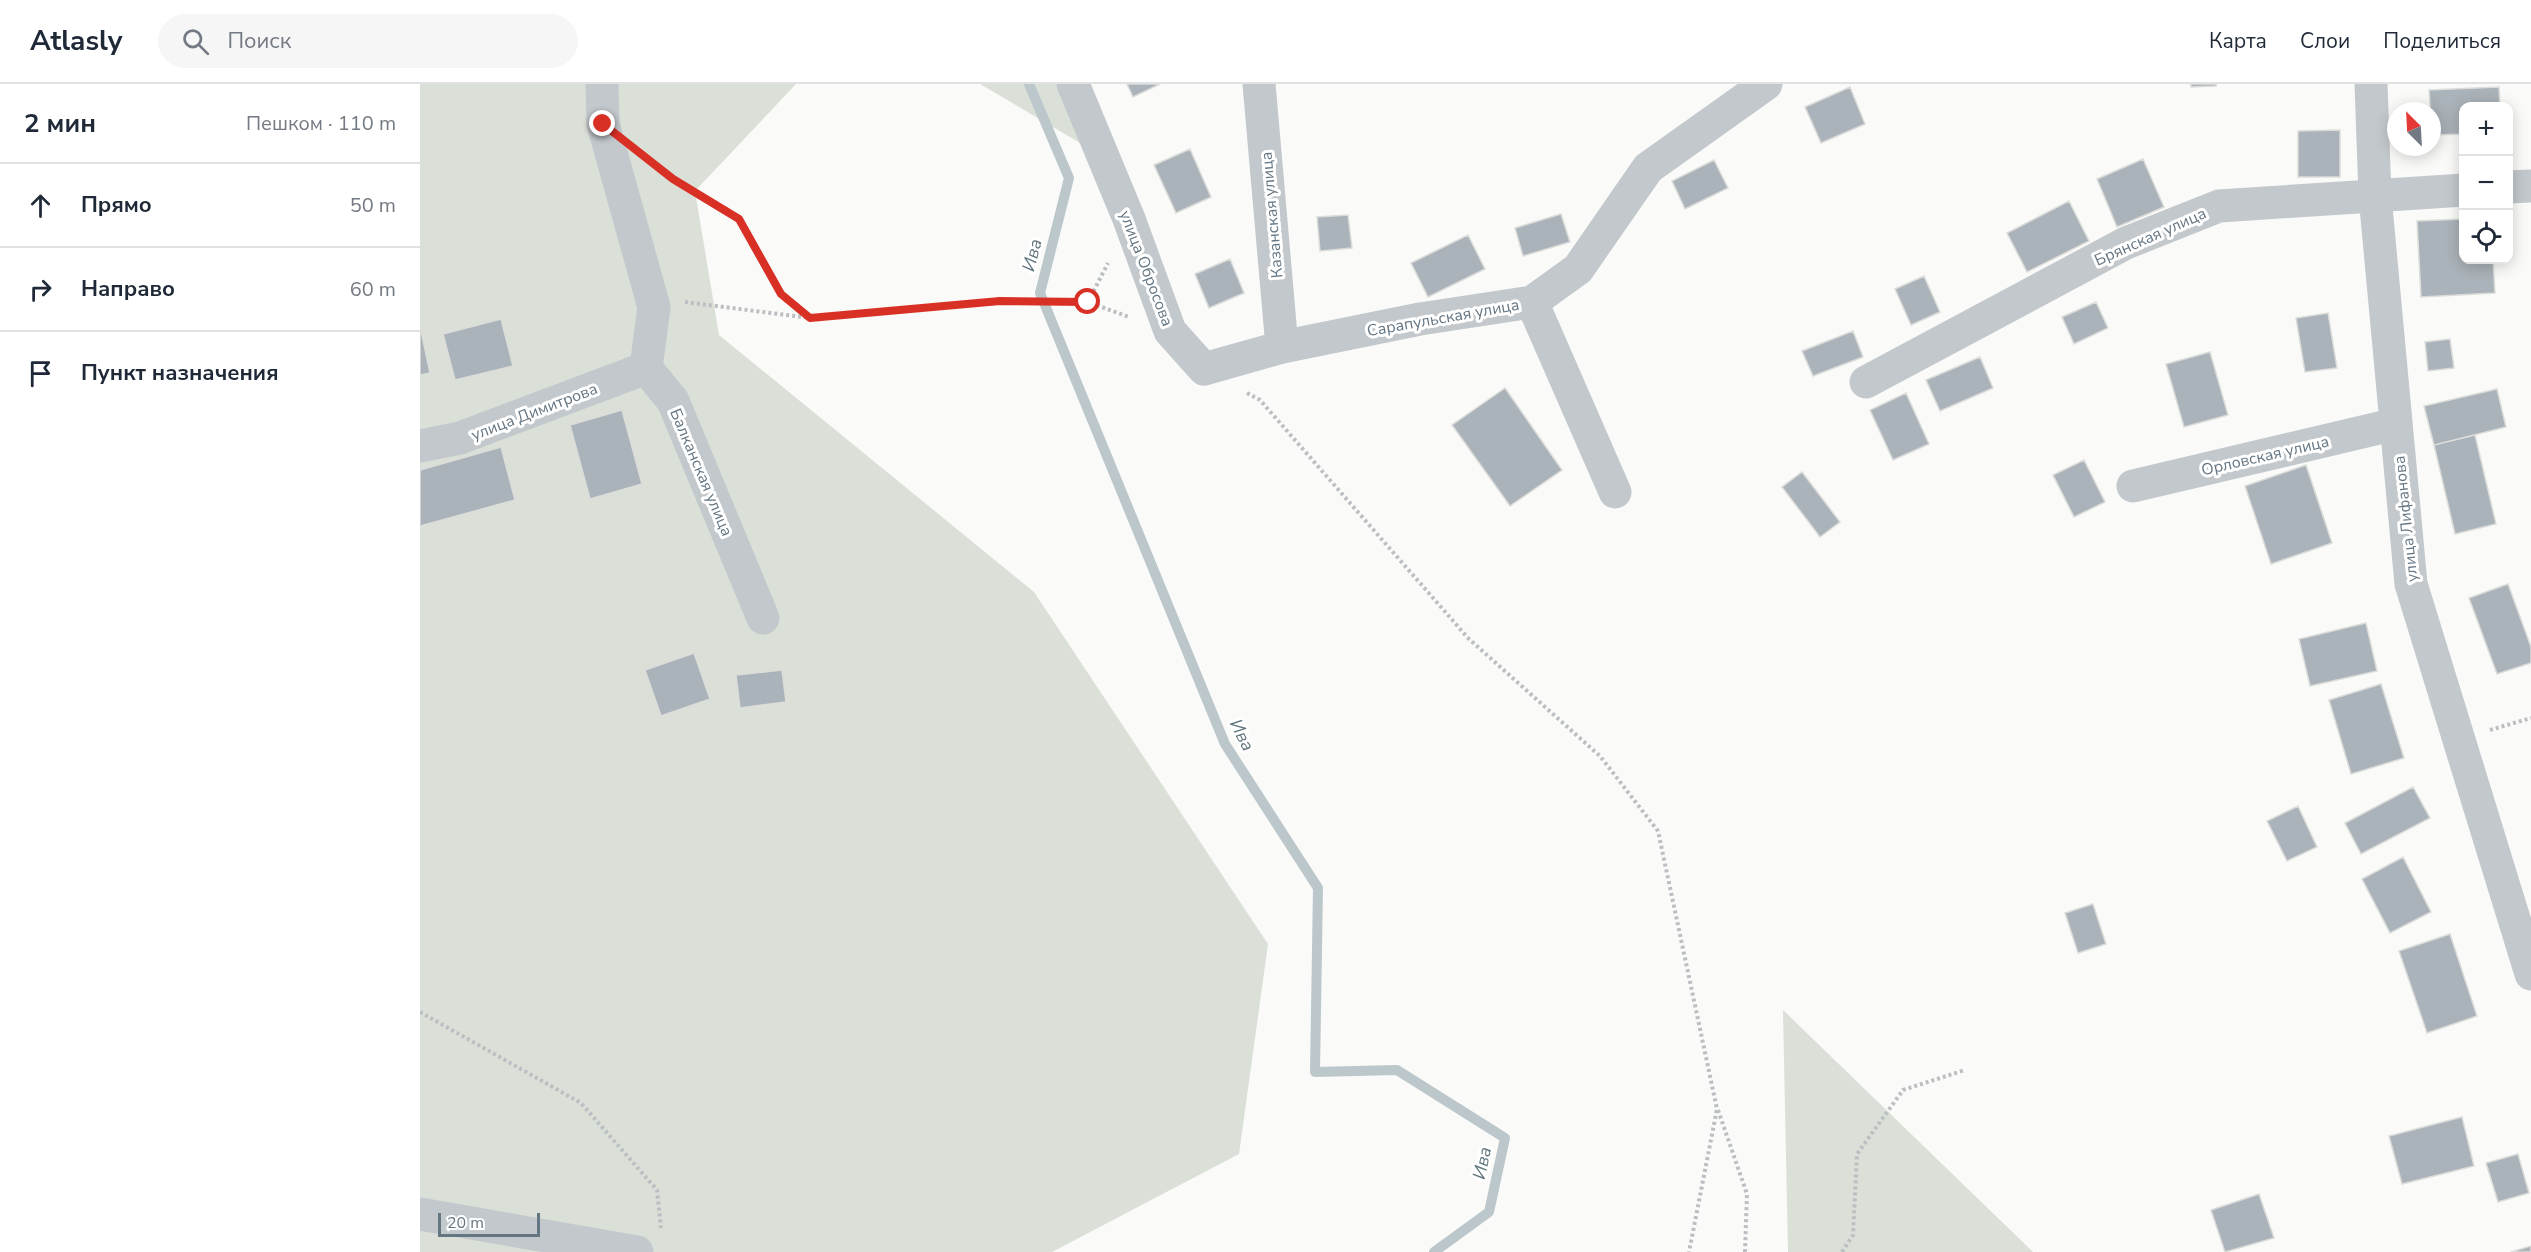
<!DOCTYPE html>
<html lang="ru">
<head>
<meta charset="utf-8">
<style>
  :root { --surface:#fff; --page:#f6f6f7; --text:#1f2937; --muted:#747a83; --line:#e0e1e3 }
  body { margin:0; font-family:"Nunito Sans",sans-serif; background:var(--page); color:var(--text) }
  .controls { position:absolute; right:18px; top:18px; display:grid; overflow:hidden; border-radius:12px; box-shadow:0 3px 15px #0003 }
  .controls button { width:54px; height:54px; display:grid; place-items:center; padding:0; border:0; border-bottom:2px solid var(--line); background:var(--surface); color:var(--text); font:30px sans-serif }
  .compass { position:absolute; left:1967px; top:18px; width:54px; height:54px; border-radius:50%; background:var(--surface); box-shadow:0 3px 15px #0003; rotate:336deg }
  .scale { position:absolute; left:18px; bottom:15px; width:102px; box-sizing:border-box; padding-left:6px; border:3px solid #657683; border-top:0; font-size:16px; line-height:21px; white-space:nowrap; color:#657683; -webkit-text-stroke:4px #fff; paint-order:stroke }
  .stop { position:absolute; width:18px; height:18px; margin:-14px; border:4px solid #d93025; border-radius:50%; background:#fff }
  .stop.end { background:#d93025; border-color:#fff; box-shadow:0 2px 6px #0008 }
  .list { margin:0; padding:0; list-style:none }
  h2 { display:flex; justify-content:space-between; align-items:center; height:78px; margin:0; padding:0 24px; font-size:26px }
  h2 small { font-size:20px; font-weight:400; color:var(--muted) }
  .list li { display:grid; grid-template-columns:39px 1fr auto; gap:18px; align-items:center; box-sizing:border-box; height:84px; padding:0 24px; border-top:2px solid var(--line) }
  .list b { display:block; font-size:22px; white-space:nowrap }
  .list em { font-size:20px; font-style:normal; color:var(--muted) }
  .icon { flex:none; width:33px; height:33px; fill:none; stroke:currentColor; stroke-width:2; stroke-linecap:round; stroke-linejoin:round }
  .map { position:relative; flex:none; width:2111px; height:1168px; overflow:hidden }
  header { display:flex; align-items:center; gap:36px; box-sizing:border-box; height:84px; padding:0 30px; background:var(--surface); border-bottom:2px solid var(--line) }
  header strong { font-size:28px }
  nav { display:flex; gap:33px; margin-inline-start:auto; font-size:21px }
  .search { width:420px; height:54px; background:var(--page); display:flex; align-items:center; gap:15px; box-sizing:border-box; padding:0 21px; border-radius:33px; color:var(--muted); font-size:22px }
  main { display:flex }
  aside { flex:1; background:var(--surface) }
  .map>svg:first-child { display:block }
</style>
</head>
<body>
<header>
<strong>Atlasly</strong>
<div class="search"><svg class="icon" aria-label="search" viewBox="0 0 24 24"><circle cx="10" cy="10" r="6"/><path d="M15 15l6 6"/></svg>Поиск</div>
<nav><a>Карта</a><a>Слои</a><a>Поделиться</a></nav>
</header>
<main>
<aside>
<h2>2 мин<small>Пешком · 110 m</small></h2>
<ul class="list">
<li><svg class="icon" aria-label="ahead" viewBox="0 0 24 24"><path d="M12 20V5M6 11l6-6 6 6"/></svg><div><b>Прямо</b></div><em>50 m</em></li>
<li><svg class="icon" aria-label="right" viewBox="0 0 24 24"><path d="M7 20v-9h11M14 6l5 5-5 5"/></svg><div><b>Направо</b></div><em>60 m</em></li>
<li><svg class="icon" aria-label="arrive" viewBox="0 0 24 24"><path d="M6 21V4h12l-3 4 3 4H6"/></svg><div><b>Пункт назначения</b></div></li>
</ul>
</aside>
<div class="map">
<svg width="2111" height="1168" viewBox="0 0 2111 1168">
  <rect width="100%" height="100%" fill="#fafaf8"/>
  <path fill="#dadfd7" d="M0 0H376L275 107 299 251 614 508 848 860 819 1070 632 1168H0Z
    M560 0H666L684 73Z
    M1363 926 1613 1168H1368Z"/>
  <g fill="none" stroke-linecap="round" stroke-linejoin="round">
    <path stroke="#bbc7cb" stroke-width="10" d="M609 0 649 94 620 209 805 660 898 804 895 988 977 986 1085 1054 1069 1128 1014 1168"/>
  </g>
  <path fill="#aab3b9" stroke="#dcdcda" stroke-width="1.5" d="M707 0H740L713 13Z
    M1771 0H1796V2L1771 3Z
    M1430 3 1445 40 1401 59 1385 23Z
    M2079 3 2080 22H2044V50L2012 51 2009 6Z
    M1920 46V93H1878V47Z
    M770 65 791 113 756 129 734 81Z
    M1723 75 1744 123 1697 143 1677 95Z
    M1294 76 1308 104 1265 125 1252 97Z
    M1649 117 1669 157 1607 188 1587 149Z
    M1141 130 1150 158 1103 172 1095 144Z
    M928 131 932 164 900 167 897 133Z
    M2044 135V176H2073L2075 209 2001 213 1997 137Z
    M1048 151 1065 185 1008 213 991 179Z
    M810 175 824 209 789 224 775 190Z
    M1504 192 1520 228 1491 241 1475 205Z
    M1676 218 1688 244 1654 260 1642 233Z
    M1908 229 1917 284 1885 288 1876 234Z
    M81 235 93 282 35 296 23 250Z
    M0 242 10 289 0 291Z
    M1433 247 1443 273 1393 292 1382 267Z
    M2030 255 2034 284 2008 287 2005 258Z
    M1790 268 1808 331 1764 343 1746 280Z
    M1560 273 1573 304 1520 327 1506 296Z
    M1085 304 1142 386 1090 422 1032 341Z
    M2077 305 2086 343 2014 361 2004 322Z
    M1486 309 1509 360 1473 376 1450 326Z
    M202 326 222 400 170 415 150 341Z
    M2055 351 2076 440 2035 450 2014 361Z
    M81 363 95 416 0 442V386Z
    M1664 376 1685 418 1654 433 1633 391Z
    M1886 381 1912 459 1851 480 1825 402Z
    M1382 388 1420 438 1400 453 1362 403Z
    M2088 500 2111 563V579L2077 590 2049 514Z
    M1946 539 1957 587 1890 602 1879 555Z
    M274 569 290 615 241 632 225 586Z
    M362 586 366 618 320 624 316 591Z
    M1961 600 1984 674 1931 690 1909 616Z
    M1993 703 2010 734 1941 770 1925 739Z
    M1878 722 1897 763 1867 777 1847 737Z
    M1983 773 2011 828 1970 849 1942 795Z
    M1673 820 1686 860 1658 869 1645 829Z
    M2030 850 2057 932 2007 949 1979 867Z
    M2042 1033 2054 1082 1982 1100 1969 1052Z
    M2098 1070 2109 1109 2078 1118 2066 1079Z
    M1839 1110 1854 1154 1805 1168 1791 1126Z
    M2111 1162V1168H2091Z"/>
  <g fill="none" stroke-linecap="round" stroke-linejoin="round">
    <path stroke="#bbbfc2" stroke-width="4" stroke-dasharray="3 3" stroke-linecap="butt" d="M230 77 253 95 319 135 361 210 389 234
      M265 218 390 234 580 217 668 218 709 233
      M668 218 688 179
      M827 309 840 316 1048 554 1180 672 1238 747 1297 1025 1269 1168
      M2070 646 2111 634
      M0 928 161 1019 237 1106 241 1144
      M1298 1026 1327 1110 1325 1168
      M1422 1168 1433 1151 1437 1070 1483 1006 1545 986"/>
    <path stroke="#c3c8cc" stroke-width="33" d="M182 0 183 40 234 223 226 284 253 317 343 534
      M653 0 709 135 750 247 784 285 862 263 1000 235 1112 218 1158 185 1228 84 1346 0
      M839 0 862 263
      M1951 0 1955 112 1991 500 2111 890
      M2088 103 2111 102
      M1112 218 1195 408
      M1446 298 1706 159 1799 122 2044 106
      M0 362 40 354 226 284
      M1713 402 1976 340
      M0 1130 217 1168"/>
  </g>
  <g fill="none" stroke-linecap="round" stroke-linejoin="round">
    <path stroke="#d93025" stroke-width="8" d="M183 40 253 95 319 135 361 210 390 234 580 217 668 218"/>
  </g>
  <g text-anchor="middle" stroke-width="6" stroke-linejoin="round" paint-order="stroke">
    <g font-size="16" fill="#657683" stroke="#fff">
      <text transform="translate(851 131) rotate(-95)" y="6">Казанская улица</text>
      <text transform="translate(1730 152) rotate(-24)" y="6">Брянская улица</text>
      <text transform="translate(727 184) rotate(69)" y="6">улица Обросова</text>
      <text transform="translate(1023 233) rotate(-10)" y="6">Сарапульская улица</text>
      <text transform="translate(114 327) rotate(-21)" y="6">улица Димитрова</text>
      <text transform="translate(1845 371) rotate(-13)" y="6">Орловская улица</text>
      <text transform="translate(282 388) rotate(67)" y="6">Балканская улица</text>
      <text transform="translate(1985 435) rotate(-96)" y="6">улица Лифанова</text>
    </g>
    <g font-size="18" font-style="italic" fill="#60757c" stroke="#fff">
      <text transform="translate(612 171) rotate(-76)" y="6">Ива</text>
      <text transform="translate(822 651) rotate(63)" y="6">Ива</text>
      <text transform="translate(1062 1079) rotate(-78)" y="6">Ива</text>
    </g>
  </g>
</svg>
<div class="controls">
<button>+</button>
<button>−</button>
<button><svg class="icon" aria-label="locate" viewBox="0 0 24 24"><circle cx="12" cy="12" r="6"/><path d="M12 2v4M12 18v4M2 12h4M18 12h4"/></svg></button>
</div>
<svg class="compass" viewBox="-18 -18 36 36"><path d="M0-13l5 13h-10z" fill="#e53935"/><path d="M0 13l5-13h-10z" fill="#747a83"/></svg>
<div class="scale">20 m</div>
<div class="stop" style="left:668px;top:218px"></div>
<div class="stop end" style="left:183px;top:40px"></div>
</div>
</main>
</body>
</html>
